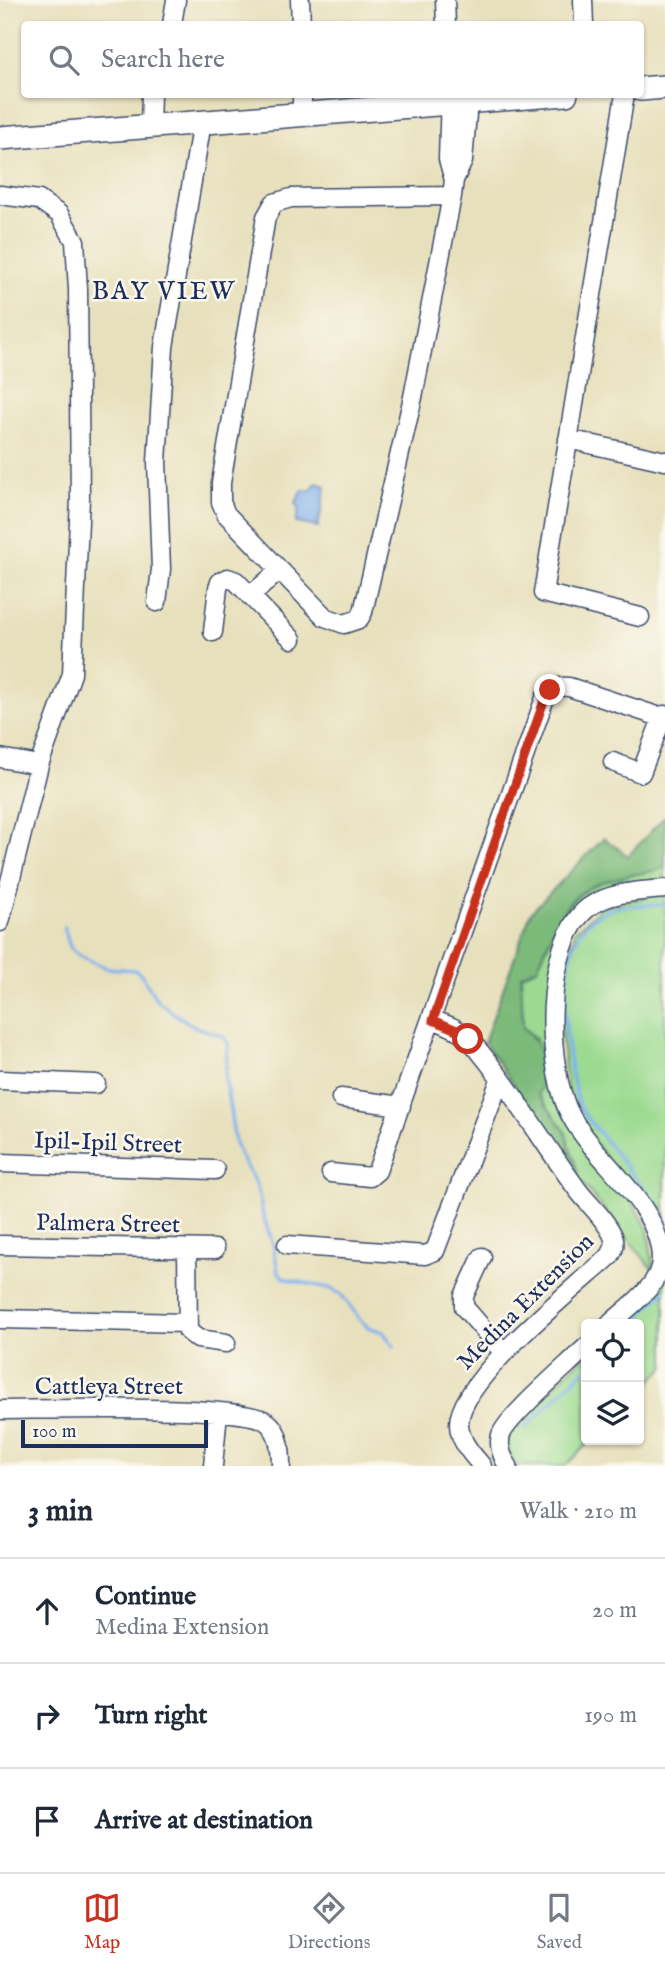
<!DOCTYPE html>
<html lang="en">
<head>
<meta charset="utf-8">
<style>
  :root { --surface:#fff; --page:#f6f6f7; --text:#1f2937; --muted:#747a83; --line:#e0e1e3; --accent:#c8321e }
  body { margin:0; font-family:"IM FELL English",serif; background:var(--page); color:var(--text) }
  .controls { position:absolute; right:21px; bottom:21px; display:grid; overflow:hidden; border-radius:7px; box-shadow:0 2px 5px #0004 }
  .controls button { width:63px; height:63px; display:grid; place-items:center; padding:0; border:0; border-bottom:2px solid var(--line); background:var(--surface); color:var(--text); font:35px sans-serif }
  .scale { position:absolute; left:21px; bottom:18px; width:187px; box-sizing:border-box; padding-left:7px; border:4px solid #1b2f5e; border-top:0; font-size:19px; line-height:24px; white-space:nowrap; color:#1b2f5e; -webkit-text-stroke:5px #fbf7ec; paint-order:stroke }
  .stop { position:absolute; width:21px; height:21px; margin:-16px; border:5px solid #c8321e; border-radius:50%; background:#fff }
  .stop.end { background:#c8321e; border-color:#fff; box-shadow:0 2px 7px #0008 }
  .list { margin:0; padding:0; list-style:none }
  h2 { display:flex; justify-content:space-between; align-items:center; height:91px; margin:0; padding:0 28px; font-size:30px }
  h2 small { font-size:23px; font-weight:400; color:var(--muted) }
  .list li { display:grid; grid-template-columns:46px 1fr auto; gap:21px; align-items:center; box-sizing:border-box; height:105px; padding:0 28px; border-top:2px solid var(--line) }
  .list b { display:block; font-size:26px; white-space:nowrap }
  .list p { margin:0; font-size:23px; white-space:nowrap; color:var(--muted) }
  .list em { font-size:23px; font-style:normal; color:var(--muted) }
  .icon { flex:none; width:38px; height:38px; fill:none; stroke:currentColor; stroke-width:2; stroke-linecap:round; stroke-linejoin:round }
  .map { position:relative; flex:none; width:665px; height:1466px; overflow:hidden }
  .search { position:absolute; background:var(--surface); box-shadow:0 2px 5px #0004; left:21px; right:21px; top:21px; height:77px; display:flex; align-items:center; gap:18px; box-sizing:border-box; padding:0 24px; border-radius:7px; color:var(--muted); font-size:26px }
  .sheet { height:406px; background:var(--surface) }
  nav { display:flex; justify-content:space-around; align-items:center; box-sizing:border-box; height:98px; border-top:2px solid var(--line); background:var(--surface); font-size:19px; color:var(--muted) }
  nav a { display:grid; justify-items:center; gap:4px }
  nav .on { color:var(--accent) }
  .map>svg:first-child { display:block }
</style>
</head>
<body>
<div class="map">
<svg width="665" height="1466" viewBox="0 0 665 1466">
  <rect width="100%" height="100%" fill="#fbf7ec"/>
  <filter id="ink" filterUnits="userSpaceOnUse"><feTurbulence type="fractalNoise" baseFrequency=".0143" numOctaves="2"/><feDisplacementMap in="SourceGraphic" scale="14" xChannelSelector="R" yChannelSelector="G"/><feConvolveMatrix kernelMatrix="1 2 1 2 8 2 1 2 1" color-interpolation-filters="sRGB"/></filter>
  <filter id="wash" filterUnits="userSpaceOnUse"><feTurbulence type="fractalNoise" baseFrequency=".00686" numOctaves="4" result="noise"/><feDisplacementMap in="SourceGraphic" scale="28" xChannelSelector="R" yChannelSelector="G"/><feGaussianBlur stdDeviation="1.57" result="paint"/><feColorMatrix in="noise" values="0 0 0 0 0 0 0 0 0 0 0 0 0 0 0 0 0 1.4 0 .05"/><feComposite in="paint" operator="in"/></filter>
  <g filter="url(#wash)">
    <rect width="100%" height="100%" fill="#e7e0bc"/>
    <path fill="#9bda90" stroke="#5b8477" stroke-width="2" d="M665 866V883L588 899 572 911 561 928 554 948 553 1077 643 1220 648 1231 654 1271 580 1180 565 1131 538 1094 536 1039 523 1027 521 975 537 968C558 925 565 890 617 877 633 873 650 875 665 866Z
      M665 893V1243L581 1122 567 1088 558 1004 575 931 603 906Z
      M665 1275V1367L639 1393V1324H618Z
      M586 1355V1440H592L565 1466H517C512 1459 505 1450 507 1441 511 1422 570 1371 586 1355Z"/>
    <path fill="#7cba7a" stroke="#4c746c" stroke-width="2" d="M665 816V866L659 870C629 876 595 878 572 900 558 914 546 949 537 968L521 975 523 1027C543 1046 552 1069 538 1094L565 1131 580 1180 484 1042 531 912 604 838 628 856Z"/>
    <path fill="#7fb1ec" stroke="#4d70a5" stroke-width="2" d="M316 483 326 486 318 527 296 523 299 507 295 504 302 491 311 490Z"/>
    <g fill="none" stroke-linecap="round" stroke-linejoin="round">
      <path stroke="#7fb1ec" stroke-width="3.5" d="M665 905C640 905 613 903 592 919 555 947 564 1043 574 1084 576 1092 577 1102 581 1109 587 1120 597 1129 604 1139 622 1161 640 1184 658 1206L665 1220
        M64 927 70 947 80 956 107 968 135 970 141 974 157 1000 176 1015 196 1027 223 1036 228 1044 225 1077 235 1143 241 1158 257 1186 263 1216 273 1244 278 1271 283 1277 290 1280 329 1288 341 1294 360 1320 368 1327 383 1332 394 1346
        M632 1324 665 1291
        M525 1428 586 1368"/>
    </g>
  </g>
  <g filter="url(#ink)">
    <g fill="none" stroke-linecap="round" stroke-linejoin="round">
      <defs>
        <path id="minor" d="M300 0 301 24
          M445 0 446 24
          M583 0 584 24
          M172 24 176 0
          M302 94V115
          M450 94 448 159 454 180
          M625 94 543 593 640 617
          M150 126 151 94
          M0 195 39 200 59 214 75 241 78 289 80 499 72 674 39 765 0 922
          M452 196 291 198 274 203 266 217 221 483V502L226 514 325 617 344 624 359 619 363 612 413 397 452 196 454 180 463 161 468 102
          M568 439 665 461
          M250 596 279 571
          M157 602 161 569 157 462 164 347 202 122
          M213 632 218 588 220 582 228 578 236 581 292 639
          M0 758 39 765
          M613 762 641 773 663 716
          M433 1020C446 1024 460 1029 470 1040 510 1086 541 1140 577 1189 588 1204 605 1218 613 1236 616 1244 614 1249 610 1256 576 1287 457 1381 459 1425 460 1442 472 1454 482 1466
          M0 1080 96 1084
          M341 1098 401 1106
          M0 1163 215 1170
          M331 1173 370 1177 377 1171 545 698C552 688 557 686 569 687L657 716 665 715
          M0 1245 215 1249
          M287 1245 425 1255 435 1251 500 1080
          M187 1249 188 1331 198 1339 226 1343
          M482 1257 464 1296V1307L504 1353
          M0 1319 187 1323
          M610 1324C628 1307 661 1286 661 1259 660 1204 597 1163 572 1118 545 1071 542 942 589 907 610 892 640 891 665 889
          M0 1410C42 1410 243 1403 267 1422 280 1431 281 1451 281 1466
          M213 1466 218 1412
          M508 1466C502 1457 498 1445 501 1435 507 1417 569 1364 586 1347"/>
        <path id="major" d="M640 89 665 87
          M0 138 566 94"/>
      </defs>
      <use href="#minor" stroke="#3a4a6c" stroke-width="21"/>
      <use href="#major" stroke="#3a4a6c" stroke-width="26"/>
      <use href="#minor" stroke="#fff" stroke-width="18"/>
      <use href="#major" stroke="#fff" stroke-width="23"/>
    </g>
  </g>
  <g fill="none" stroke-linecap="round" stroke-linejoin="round" filter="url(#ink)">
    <path stroke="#c8321e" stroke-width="9" d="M468 1039 459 1031 433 1020 545 698 550 690"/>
  </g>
  <g text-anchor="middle" stroke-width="5" stroke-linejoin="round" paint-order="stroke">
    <g font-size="24" fill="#1b2f5e" stroke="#fbf7ec">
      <text transform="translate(108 1142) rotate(2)" y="8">Ipil-Ipil Street</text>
      <text transform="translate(108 1223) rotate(1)" y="8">Palmera Street</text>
      <text transform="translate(525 1301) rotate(-45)" y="8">Medina Extension</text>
      <text x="109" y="1394">Cattleya Street</text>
    </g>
    <g font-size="26" letter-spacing="2" fill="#1b2f5e" stroke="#fbf7ec">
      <text x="164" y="299">BAY VIEW</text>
    </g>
  </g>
</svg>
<div class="controls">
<button><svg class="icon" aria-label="locate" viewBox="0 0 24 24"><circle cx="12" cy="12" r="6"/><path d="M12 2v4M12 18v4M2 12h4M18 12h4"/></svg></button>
<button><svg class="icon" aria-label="layers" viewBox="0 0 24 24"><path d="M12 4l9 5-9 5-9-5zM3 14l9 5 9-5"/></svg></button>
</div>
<div class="scale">100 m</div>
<div class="stop" style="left:468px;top:1039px"></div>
<div class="stop end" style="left:550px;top:690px"></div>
<div class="search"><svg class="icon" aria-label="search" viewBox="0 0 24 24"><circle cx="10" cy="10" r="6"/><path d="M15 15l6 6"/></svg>Search here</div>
</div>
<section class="sheet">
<h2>3 min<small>Walk · 210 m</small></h2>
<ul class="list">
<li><svg class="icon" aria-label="ahead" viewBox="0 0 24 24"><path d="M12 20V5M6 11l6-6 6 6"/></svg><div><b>Continue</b><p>Medina Extension</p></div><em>20 m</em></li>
<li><svg class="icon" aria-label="right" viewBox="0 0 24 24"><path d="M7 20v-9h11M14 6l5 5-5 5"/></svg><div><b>Turn right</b></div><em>190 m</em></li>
<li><svg class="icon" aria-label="arrive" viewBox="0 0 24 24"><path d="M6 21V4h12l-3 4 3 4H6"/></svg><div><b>Arrive at destination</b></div></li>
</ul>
</section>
<nav>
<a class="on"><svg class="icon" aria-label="map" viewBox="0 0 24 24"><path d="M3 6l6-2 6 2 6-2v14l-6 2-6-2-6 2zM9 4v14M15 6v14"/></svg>Map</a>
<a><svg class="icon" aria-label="directions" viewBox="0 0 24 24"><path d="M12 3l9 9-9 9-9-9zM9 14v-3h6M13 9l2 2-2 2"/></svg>Directions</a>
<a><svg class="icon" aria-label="saved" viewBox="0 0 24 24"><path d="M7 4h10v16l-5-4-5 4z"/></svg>Saved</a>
</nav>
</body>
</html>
